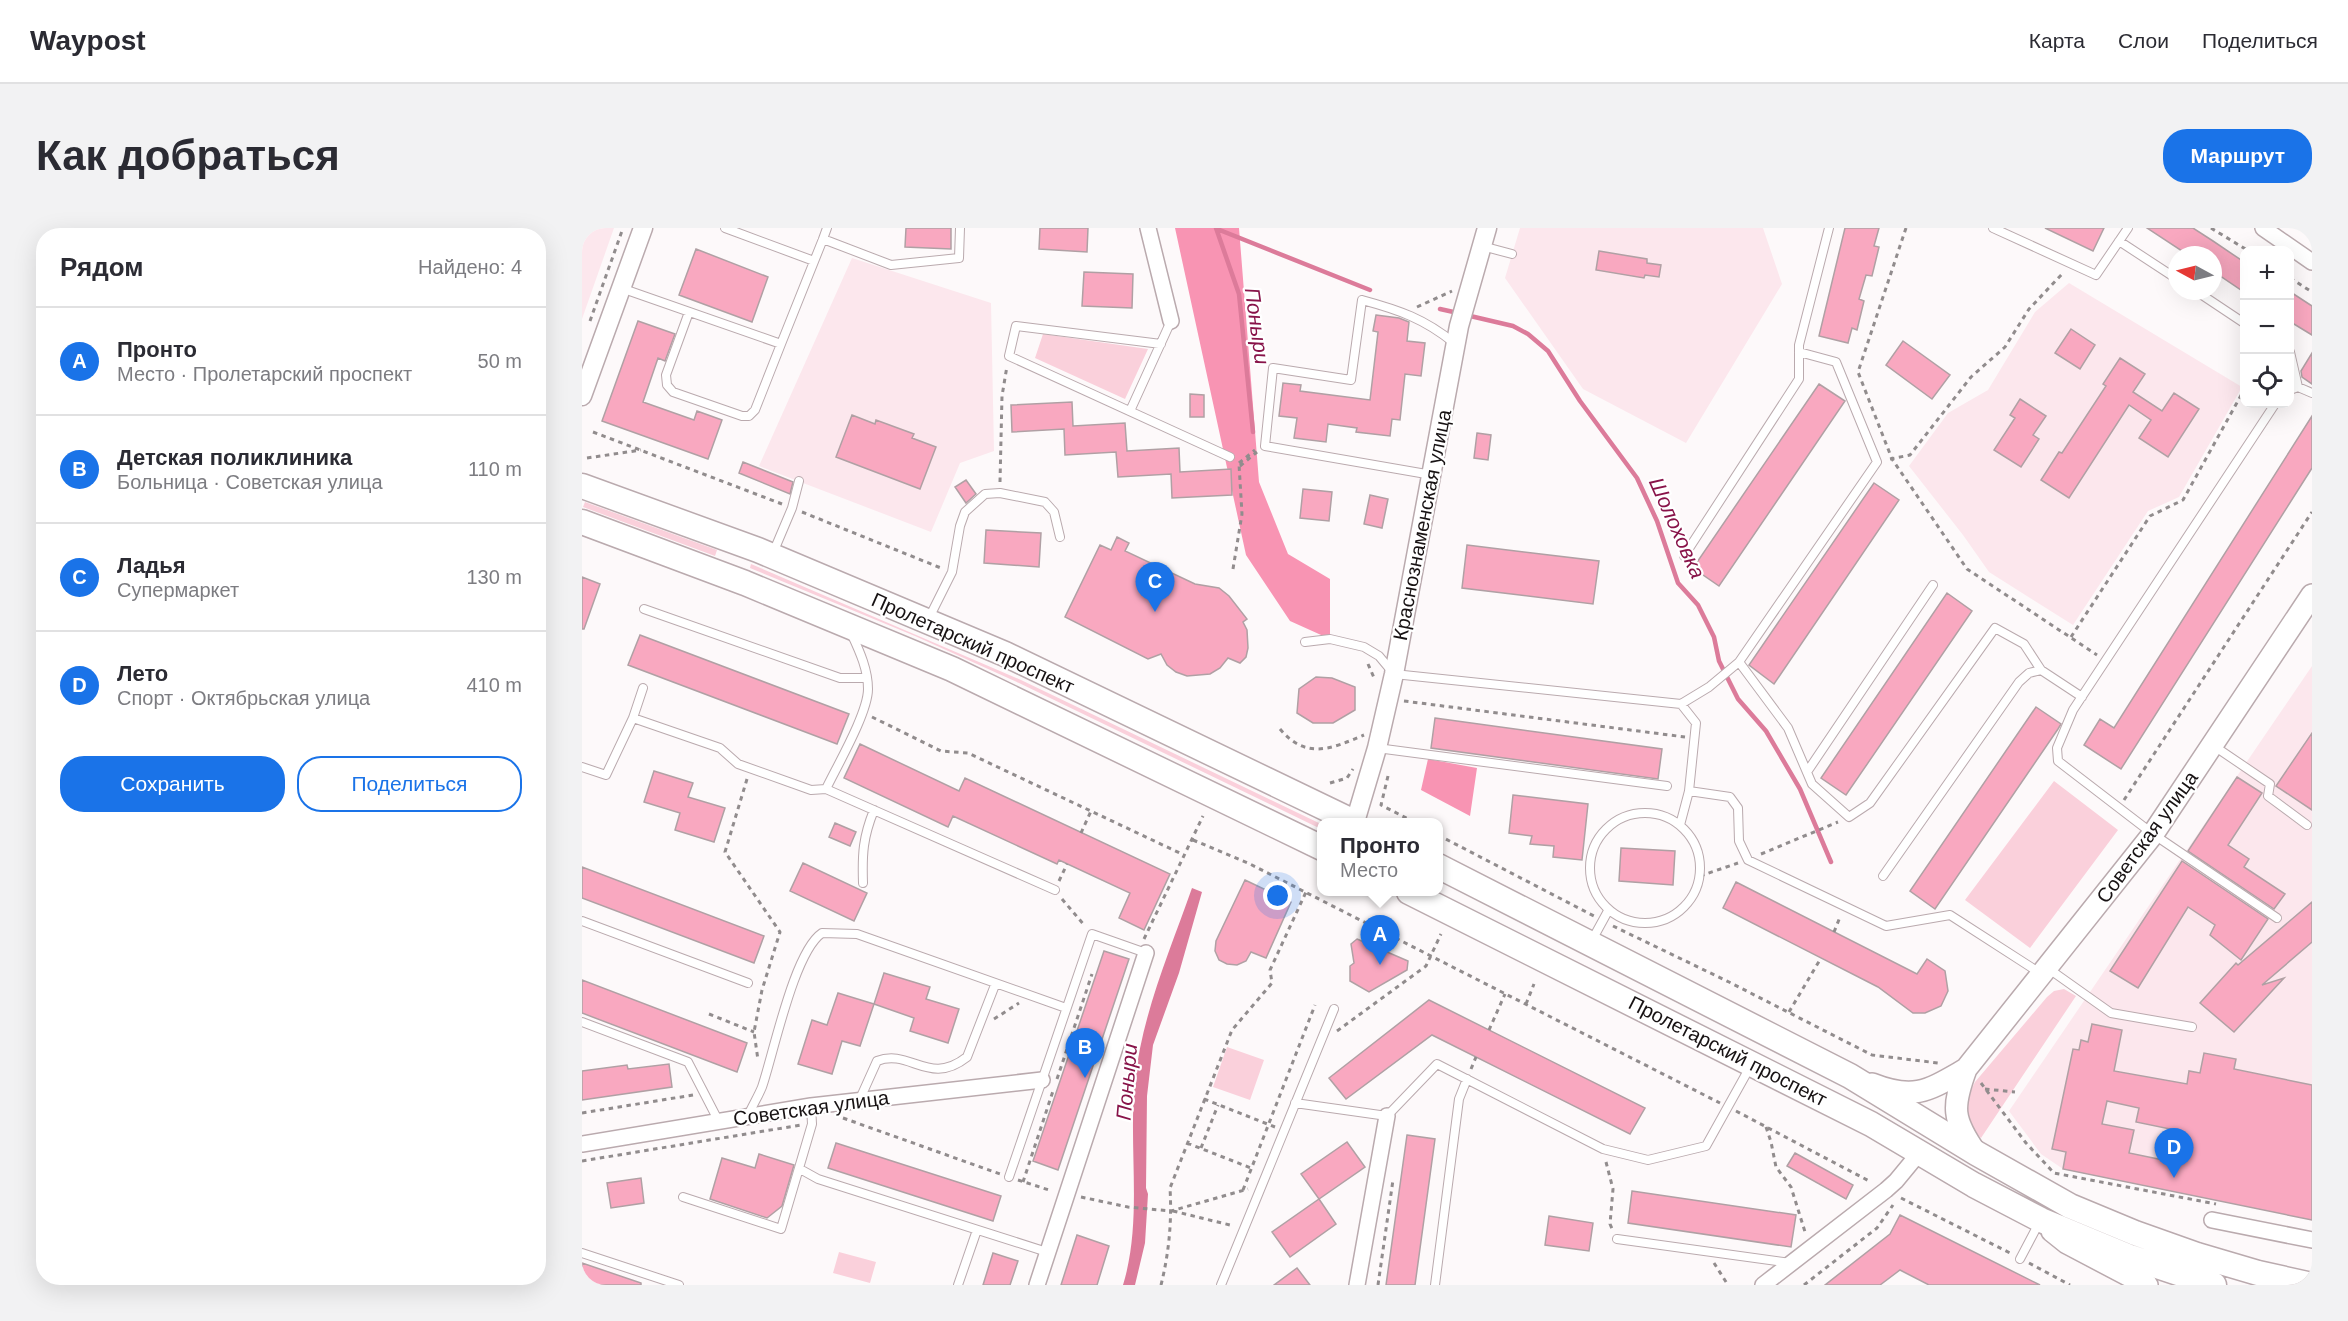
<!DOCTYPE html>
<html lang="ru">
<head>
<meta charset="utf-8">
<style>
  :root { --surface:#fff; --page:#f2f2f3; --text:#2b2b33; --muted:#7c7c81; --line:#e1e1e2; --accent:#1a73e8 }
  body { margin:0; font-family:Helvetica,sans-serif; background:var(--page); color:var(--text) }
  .controls { position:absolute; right:18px; top:18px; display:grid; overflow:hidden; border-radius:12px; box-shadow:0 6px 24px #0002 }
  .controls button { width:54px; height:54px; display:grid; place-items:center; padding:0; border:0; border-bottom:2px solid var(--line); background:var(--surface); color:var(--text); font:30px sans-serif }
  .compass { position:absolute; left:1586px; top:18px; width:54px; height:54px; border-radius:50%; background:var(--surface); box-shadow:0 6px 24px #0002; rotate:277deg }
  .you { position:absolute; left:696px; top:668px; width:21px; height:21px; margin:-15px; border:4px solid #fff; border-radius:50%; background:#1a73e8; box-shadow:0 0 0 9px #1a73e833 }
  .badge { display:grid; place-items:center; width:39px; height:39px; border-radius:50%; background:var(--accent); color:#fff; font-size:20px; font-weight:700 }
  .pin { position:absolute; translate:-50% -50px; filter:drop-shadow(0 2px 3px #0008) }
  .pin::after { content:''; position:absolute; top:32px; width:21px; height:18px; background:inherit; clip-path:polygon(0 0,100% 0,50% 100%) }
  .popup { position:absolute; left:735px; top:590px; width:126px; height:78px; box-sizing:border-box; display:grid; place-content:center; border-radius:12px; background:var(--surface); filter:drop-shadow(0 2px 4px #0005); font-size:20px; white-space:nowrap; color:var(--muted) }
  .popup b { font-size:22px; color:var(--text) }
  .popup::after { content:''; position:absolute; left:50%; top:100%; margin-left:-12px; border:12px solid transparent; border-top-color:var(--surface) }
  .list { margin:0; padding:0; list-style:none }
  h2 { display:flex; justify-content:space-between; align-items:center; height:78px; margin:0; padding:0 24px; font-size:26px }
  h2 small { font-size:20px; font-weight:400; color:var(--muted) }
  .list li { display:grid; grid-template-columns:39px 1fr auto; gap:18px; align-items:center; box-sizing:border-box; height:108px; padding:0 24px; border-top:2px solid var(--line) }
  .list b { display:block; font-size:22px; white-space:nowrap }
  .list p { margin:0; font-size:20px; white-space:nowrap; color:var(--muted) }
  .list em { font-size:20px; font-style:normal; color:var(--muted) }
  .actions { display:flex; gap:12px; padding:18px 24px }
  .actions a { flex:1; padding:14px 0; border:2px solid var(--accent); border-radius:24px; text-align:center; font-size:21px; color:var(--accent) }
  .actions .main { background:var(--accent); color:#fff }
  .icon { flex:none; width:33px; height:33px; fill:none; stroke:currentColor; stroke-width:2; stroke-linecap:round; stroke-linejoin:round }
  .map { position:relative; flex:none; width:1730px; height:1057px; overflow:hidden; border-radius:24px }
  header { display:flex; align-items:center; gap:36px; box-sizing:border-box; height:84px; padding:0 30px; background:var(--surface); border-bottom:2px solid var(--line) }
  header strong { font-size:28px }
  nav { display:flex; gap:33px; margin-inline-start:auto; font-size:21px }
  .intro { display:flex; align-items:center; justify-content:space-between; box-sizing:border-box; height:144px; padding:0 36px }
  h1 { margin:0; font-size:42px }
  .button { padding:15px 27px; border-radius:24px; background:var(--accent); color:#fff; font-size:21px; font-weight:700 }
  main { display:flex; gap:36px; padding:0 36px }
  aside { flex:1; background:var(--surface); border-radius:24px; box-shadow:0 6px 24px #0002 }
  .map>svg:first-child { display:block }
</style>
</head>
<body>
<header>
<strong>Waypost</strong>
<nav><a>Карта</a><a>Слои</a><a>Поделиться</a></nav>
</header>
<div class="intro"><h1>Как добраться</h1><a class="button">Маршрут</a></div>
<main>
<aside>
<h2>Рядом<small>Найдено: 4</small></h2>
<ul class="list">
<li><span class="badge">A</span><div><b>Пронто</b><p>Место · Пролетарский проспект</p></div><em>50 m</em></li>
<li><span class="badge">B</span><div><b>Детская поликлиника</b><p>Больница · Советская улица</p></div><em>110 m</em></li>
<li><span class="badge">C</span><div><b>Ладья</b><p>Супермаркет</p></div><em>130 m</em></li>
<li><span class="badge">D</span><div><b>Лето</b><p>Спорт · Октябрьская улица</p></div><em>410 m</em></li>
</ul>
<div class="actions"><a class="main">Сохранить</a><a>Поделиться</a></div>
</aside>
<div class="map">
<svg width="1730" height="1057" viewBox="0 0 1730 1057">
  <rect width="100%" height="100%" fill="#fdf9fa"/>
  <path fill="#fce7ed" d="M0 0H32L0 91Z
    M938 0H1181L1200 56 1104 215 1001 161 923 50Z
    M270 30 409 75 412 223 378 235 349 304 177 238Z
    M1487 55 1660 159 1597 269 1566 283 1491 397 1407 344 1381 307 1327 238 1366 185 1406 162 1453 84Z
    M1730 438V992L1481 941 1459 926 1427 883Z"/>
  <path fill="#fad0db" d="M461 106 566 121 543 171 453 130Z
    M3 274 135 322 133 328 1 279Z
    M169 336 439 452 739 596V601L437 455 333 408 168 340Z
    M1472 553 1536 602 1448 720 1383 672Z
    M1482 761 1494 768 1399 910C1382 893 1382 875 1393 854L1465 769 1472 763Z
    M645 819 682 832 668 872 631 859Z
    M257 1024 294 1034 288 1055 251 1045Z"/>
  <path fill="#f894b3" d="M593 0H657L677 254 706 326 748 351V411L708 393 664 327Z
    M846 531 895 540 888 588 839 562Z"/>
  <path fill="#dc7b9a" d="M610 660 620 664 597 745 571 817 565 868 564 960 566 966 563 1015 553 1057H541C561 992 546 920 553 853 560 786 588 723 610 660Z"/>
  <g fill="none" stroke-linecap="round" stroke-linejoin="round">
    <path stroke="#dc7b9a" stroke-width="4.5" d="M634 0 657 66 671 204
      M635 1 788 62
      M858 81 876 85
      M884 87 931 98 946 106 966 123 998 173 1055 250 1075 293 1096 355 1116 377 1132 409 1137 433 1156 471 1184 503 1218 561 1249 634"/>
  </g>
  <path fill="#f9a8c0" stroke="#b0a0a4" stroke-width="1.5" fill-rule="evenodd" d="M324 0H369V21L323 19Z
    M458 0H506L505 24 457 21Z
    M1263 0H1297L1292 18 1297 19 1290 48 1284 47 1277 71 1282 73 1275 102 1270 100 1266 115 1237 108Z
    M1463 0H1522L1511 23Z
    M1565 0H1611L1631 13 1662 34V64L1631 43V27H1606Z
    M114 21 186 49 170 94 97 67Z
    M1017 23 1065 31V35L1079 37 1077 49 1063 47 1062 50 1014 42Z
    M502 44 551 46 550 80 500 78Z
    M1707 63 1730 78V107L1707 93Z
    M794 87 817 90 827 94 825 113 843 115 839 148 823 146 818 192 810 191 808 208 774 204 775 200 746 196 744 214 712 210 715 190 697 188 701 155 719 157 718 163 788 172 796 104 791 103Z
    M56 93 93 106 83 133 76 130 61 174 112 192 115 183 140 192 126 231 20 193Z
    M1489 101 1513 117 1498 141 1473 125Z
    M1321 113 1368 147 1350 171 1304 137Z
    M1730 125V156L1720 149 1719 143Z
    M1538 130 1563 146 1551 164 1580 183 1592 165 1617 181 1586 229 1557 210 1569 192 1547 177 1487 270 1459 252 1477 224 1480 225 1524 158 1521 156Z
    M1237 156 1263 173 1137 358 1111 340Z
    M608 166 622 167V189H608Z
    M1438 171 1464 188 1451 207 1457 211 1439 239 1412 222 1433 190 1428 187Z
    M490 174 491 198 543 195 545 223 597 220 598 244 649 241 650 267 590 270 589 246 536 249 534 224 483 227 482 201 430 204 429 177Z
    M270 187 293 196 294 192 332 206 330 210 354 219 338 261 254 229Z
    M1730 188V240L1539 541 1502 517 1518 491 1532 500Z
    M895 205 909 207 906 232 892 230Z
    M161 234 211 254 208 266 157 245Z
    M384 252 394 266 384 275 373 259Z
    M1292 255 1317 272 1192 456 1167 437Z
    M721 261 750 264 747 293 718 290Z
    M788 267 806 271 800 300 782 296Z
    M404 302 459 305 457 339 402 335Z
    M535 309 547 315 543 323 613 356 637 360 647 368 665 391 661 394 665 402 666 420 664 429 658 435 646 430 638 440 628 446 605 448 594 444 585 437 579 426 566 431 483 389 518 317 529 322Z
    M885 317 1017 333 1011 376 880 360Z
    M0 349 18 356 2 401H0Z
    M1365 365 1390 383 1264 567 1239 550Z
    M58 407 267 486 255 516 46 437Z
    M734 449 750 450 773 459V482L751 495H731L715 485 717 461Z
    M1454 479 1479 496 1476 501 1353 681 1328 663Z
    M853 490 1080 521 1076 551 849 520Z
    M1730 505V582L1694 558Z
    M278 516 377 563 383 550 588 646 562 702 537 690 548 665 477 632 475 636 371 588 366 599 262 550Z
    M72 543 111 555 106 569 143 580 132 614 93 602 98 585 62 574Z
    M1655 549 1680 565 1646 617 1667 631 1662 639 1703 666 1692 681 1606 623Z
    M931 567 1006 576 1000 632 971 629 972 618 948 616 950 608 927 605Z
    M253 595 274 604 268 618 247 609Z
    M1039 620 1093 623 1091 657 1037 653Z
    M1600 633 1686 691 1659 732 1628 707 1633 697 1606 679 1556 760 1528 743Z
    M221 635 285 665 272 693 208 663Z
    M0 639 182 708 172 735 0 670Z
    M663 652 709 674 684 730 669 724 664 733 655 737 645 736 637 732 633 723 634 713Z
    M1154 654 1335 746 1345 731 1363 743 1366 763 1359 778 1343 785H1331L1296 759 1141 680Z
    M1730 674V714L1680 757 1702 750 1652 804 1618 775 1654 735 1656 737Z
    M775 711 826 733 825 742 787 764 768 753V738L772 735 769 716Z
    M522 723 547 731 476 942 451 933Z
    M302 745 348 759 344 771 377 781 366 815 328 803 332 790 292 776Z
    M0 752 165 815 155 844 0 785Z
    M256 765 292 776 278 818 260 813 250 846 216 836 230 792 245 797Z
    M847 772 1063 880 1048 906 850 807 764 871 747 850Z
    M1510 796 1540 802 1532 843 1605 856 1607 843 1618 845 1622 825 1654 831 1652 841 1730 857V992L1481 941 1484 924 1470 921 1491 821 1497 822 1499 812 1506 814ZM1525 873 1557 880 1554 894 1598 903 1591 934 1547 925 1552 902 1520 896Z
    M87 836 90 859 0 872V843L45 837 46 841Z
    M825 907 853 911 833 1057H804Z
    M765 914 783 939 737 971 719 946Z
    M254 915 419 968 411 993 246 940Z
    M1213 925 1271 957 1264 971 1205 938Z
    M177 926 212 937 200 978 185 990 128 971 140 930 173 940Z
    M59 950 62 975 29 980 25 955Z
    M1050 963 1214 987 1209 1019 1046 995Z
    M737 971 754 996 708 1029 690 1004Z
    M1318 987 1458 1057H1347L1318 1042 1298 1057H1243L1308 1006Z
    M967 988 1011 995 1007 1023 963 1017Z
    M495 1007 527 1018 515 1057H479Z
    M411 1025 436 1033 428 1057H401Z
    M0 1035 59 1055V1057H0Z
    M715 1040 728 1057H692Z"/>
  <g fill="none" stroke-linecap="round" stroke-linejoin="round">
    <defs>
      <path id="service" d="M143 0 232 33
        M1411 0 1514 47 1546 0
        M241 11 245 0
        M1537 13 1595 51
        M900 18 930 26
        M39 60 199 116 241 11 309 37 377 30 378 0
        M1614 63 1662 95
        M107 84 84 147 85 157 91 164 160 188H167L173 182 199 116
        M579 116 434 98 427 128 648 229
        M1708 124 1716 159
        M1708 162 1716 159 1730 165
        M1693 176 1491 482 1475 520 1476 533 1571 606 1695 690
        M548 183 589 93
        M850 247 683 218 691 140 769 152 780 72C817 82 843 91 872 115
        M191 325 210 280 217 253
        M1102 328 1217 151V117L1247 0
        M62 381 258 450H285
        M346 392 370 344 378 298 383 284 403 266 418 265 463 274 472 284 478 309
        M270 407C278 424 286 442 286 461 286 485 255 538 244 561L473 662
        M723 414 748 411 782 419 797 428 812 446 1099 476 1127 459 1157 434 1295 234 1254 134 1217 124
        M1157 434 1206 500 1230 556 1267 589 1288 575 1413 400 1442 416 1459 442
        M1099 476 1114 495 1107 563
        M51 490 138 520 156 536 229 562 244 561
        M1632 518 1688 556 1686 568 1725 597
        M795 520 1085 558
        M0 539 24 547 51 490 61 460
        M1225 544 1351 357
        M1008 640a55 55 0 1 1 110 0a55 55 0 1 1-110 0Z
        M1098 597 1107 563 1148 569 1156 580 1157 613 1166 632 1304 698 1368 687 1458 745
        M1301 648 1437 454 1447 445 1459 442 1500 469
        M281 655C280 626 281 609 292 582
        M0 693 166 755
        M1009 714 1026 683
        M1467 741 1529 785 1610 799
        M0 794 106 834 136 892
        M277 873 295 833C328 820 347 859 385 829L413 757
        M713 875 805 888 855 836 1021 921 1066 932 1124 918 1168 839
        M166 888C170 878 176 869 180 859 192 824 212 724 240 705L275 706 484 780
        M218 941 236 951 465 1024
        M427 949 510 706 564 725
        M101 969 199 1001 230 896 229 878
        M1035 1011 1209 1035
        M0 1025 97 1057
        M1438 1031 1457 995
        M376 1057 395 1002
        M639 1057 752 781
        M853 1057 877 871 885 851"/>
      <path id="minor" d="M566 0 589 93
        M1681 0 1730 34
        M0 916 229 878 460 852
        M1630 992 1730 1012
        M455 1057 564 725
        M775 1057 805 888
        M1181 1057 1304 962 1314 953 1338 924"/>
      <path id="tertiary" d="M0 168 61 0
        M773 594 795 520 812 446 877 98 905 0"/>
      <path id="secondary" d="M1290 856C1333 873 1347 862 1384 841
        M1394 925C1370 891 1370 879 1384 841L1571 606 1730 367
        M1470 1003 1485 1015 1565 1057"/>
      <path id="primary" d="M0 258 176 322 423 426 772 594
        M0 294 163 355 370 441 740 620
        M856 638 1268 848 1394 925 1488 978 1553 1005 1615 1027 1676 1045 1730 1057
        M827 664 1289 896 1392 957 1459 992 1548 1029 1632 1057"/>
    </defs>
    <use href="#service" stroke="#baaaae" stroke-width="10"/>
    <use href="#minor" stroke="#baaaae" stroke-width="18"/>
    <use href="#tertiary" stroke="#baaaae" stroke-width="21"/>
    <use href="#secondary" stroke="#baaaae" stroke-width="24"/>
    <use href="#primary" stroke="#baaaae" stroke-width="27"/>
    <path stroke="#918c8d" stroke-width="3" stroke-dasharray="4.5 4.5" stroke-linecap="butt" d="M1324 0 1276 144 1310 231 1385 341 1515 427
      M1629 0 1665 22
      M1708 50 1730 64
      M835 79 870 63
      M8 93 41 0
      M11 204 200 276
      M5 230 59 222
      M1308 231 1328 227 1389 149 1423 119 1447 81 1482 44
      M657 235 673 222
      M658 238 675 224
      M418 254 420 168 425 138
      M220 284 359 340
      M651 341 660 286 657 236
      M1489 409 1568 288 1601 272 1662 162
      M786 436 793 452
      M822 473 1103 509
      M290 489 359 523 386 525 602 627
      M698 501C724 532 749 521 782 507
      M806 548 799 577 832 594
      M165 551 143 624 198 704 180 762 172 804 176 832
      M748 555 765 550 771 541
      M1542 572 1730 284
      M499 605 509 583
      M856 607 1012 688
      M611 612 668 636 1138 875
      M1179 626 1256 594
      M1118 648 1156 635
      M477 653 485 636
      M480 671 503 698
      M1031 698 1147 754 1290 827 1356 835
      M1252 704 1258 689
      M562 711 621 588
      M944 776 952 756
      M1207 784 1239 730
      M127 786 172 804
      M412 791 437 775
      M907 802 923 766
      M755 803 844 738 859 706
      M889 841 894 829
      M475 851 510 746
      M1399 855 1444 915 1472 945 1634 976
      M1403 861 1433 864
      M622 871 693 899
      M1154 883 1289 954
      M0 885 111 867
      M261 890 418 946
      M1184 899 1189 914 1194 939 1209 959 1224 1007
      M605 915 669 940
      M619 920 636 877
      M0 933 219 897
      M1024 934 1031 961 1028 996 1031 1003
      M436 952 470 963
      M441 954 471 863
      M661 962 733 777
      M499 969 546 979 589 983 666 961
      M1319 970 1428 1025
      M591 983 652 998
      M1132 1035 1146 1057
      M1447 1035 1488 1057
      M579 1057C587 1025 590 993 588 960L650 802 690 755 688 742 724 664
      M796 1057 811 952
      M1222 1057 1295 1000 1311 977"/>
    <use href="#service" stroke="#fff" stroke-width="8"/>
    <use href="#minor" stroke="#fff" stroke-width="15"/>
    <use href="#tertiary" stroke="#fff" stroke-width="18"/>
    <use href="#secondary" stroke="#fff" stroke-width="21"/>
    <use href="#primary" stroke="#fff" stroke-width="24"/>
  </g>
  <g text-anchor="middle" stroke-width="4.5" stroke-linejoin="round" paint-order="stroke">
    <g font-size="20" fill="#171213" stroke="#fff">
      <text transform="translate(840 297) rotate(-79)" y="7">Краснознаменская улица</text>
      <text transform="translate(391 415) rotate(24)" y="7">Пролетарский проспект</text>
      <text transform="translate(1565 609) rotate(-54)" y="7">Советская улица</text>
      <text transform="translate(1146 823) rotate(27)" y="7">Пролетарский проспект</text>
      <text transform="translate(229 880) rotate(-8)" y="7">Советская улица</text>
    </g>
    <g font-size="21" font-style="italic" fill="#881349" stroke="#fff">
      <text transform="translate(675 98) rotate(82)" y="7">Поныри</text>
      <text transform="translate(1095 300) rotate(66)" y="7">Шолоховка</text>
      <text transform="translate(545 854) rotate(-85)" y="7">Поныри</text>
    </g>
  </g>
</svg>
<div class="controls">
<button>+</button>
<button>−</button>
<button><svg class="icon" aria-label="locate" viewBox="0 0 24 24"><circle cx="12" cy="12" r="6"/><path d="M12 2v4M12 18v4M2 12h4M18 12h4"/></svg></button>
</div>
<svg class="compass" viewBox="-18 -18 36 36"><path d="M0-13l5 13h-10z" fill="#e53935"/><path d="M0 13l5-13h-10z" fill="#7c7c81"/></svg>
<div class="you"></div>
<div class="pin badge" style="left:798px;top:737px">A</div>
<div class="popup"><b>Пронто</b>Место</div>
<div class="pin badge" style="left:503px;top:850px">B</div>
<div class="pin badge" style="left:573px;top:384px">C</div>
<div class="pin badge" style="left:1592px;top:950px">D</div>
</div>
</main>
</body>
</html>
